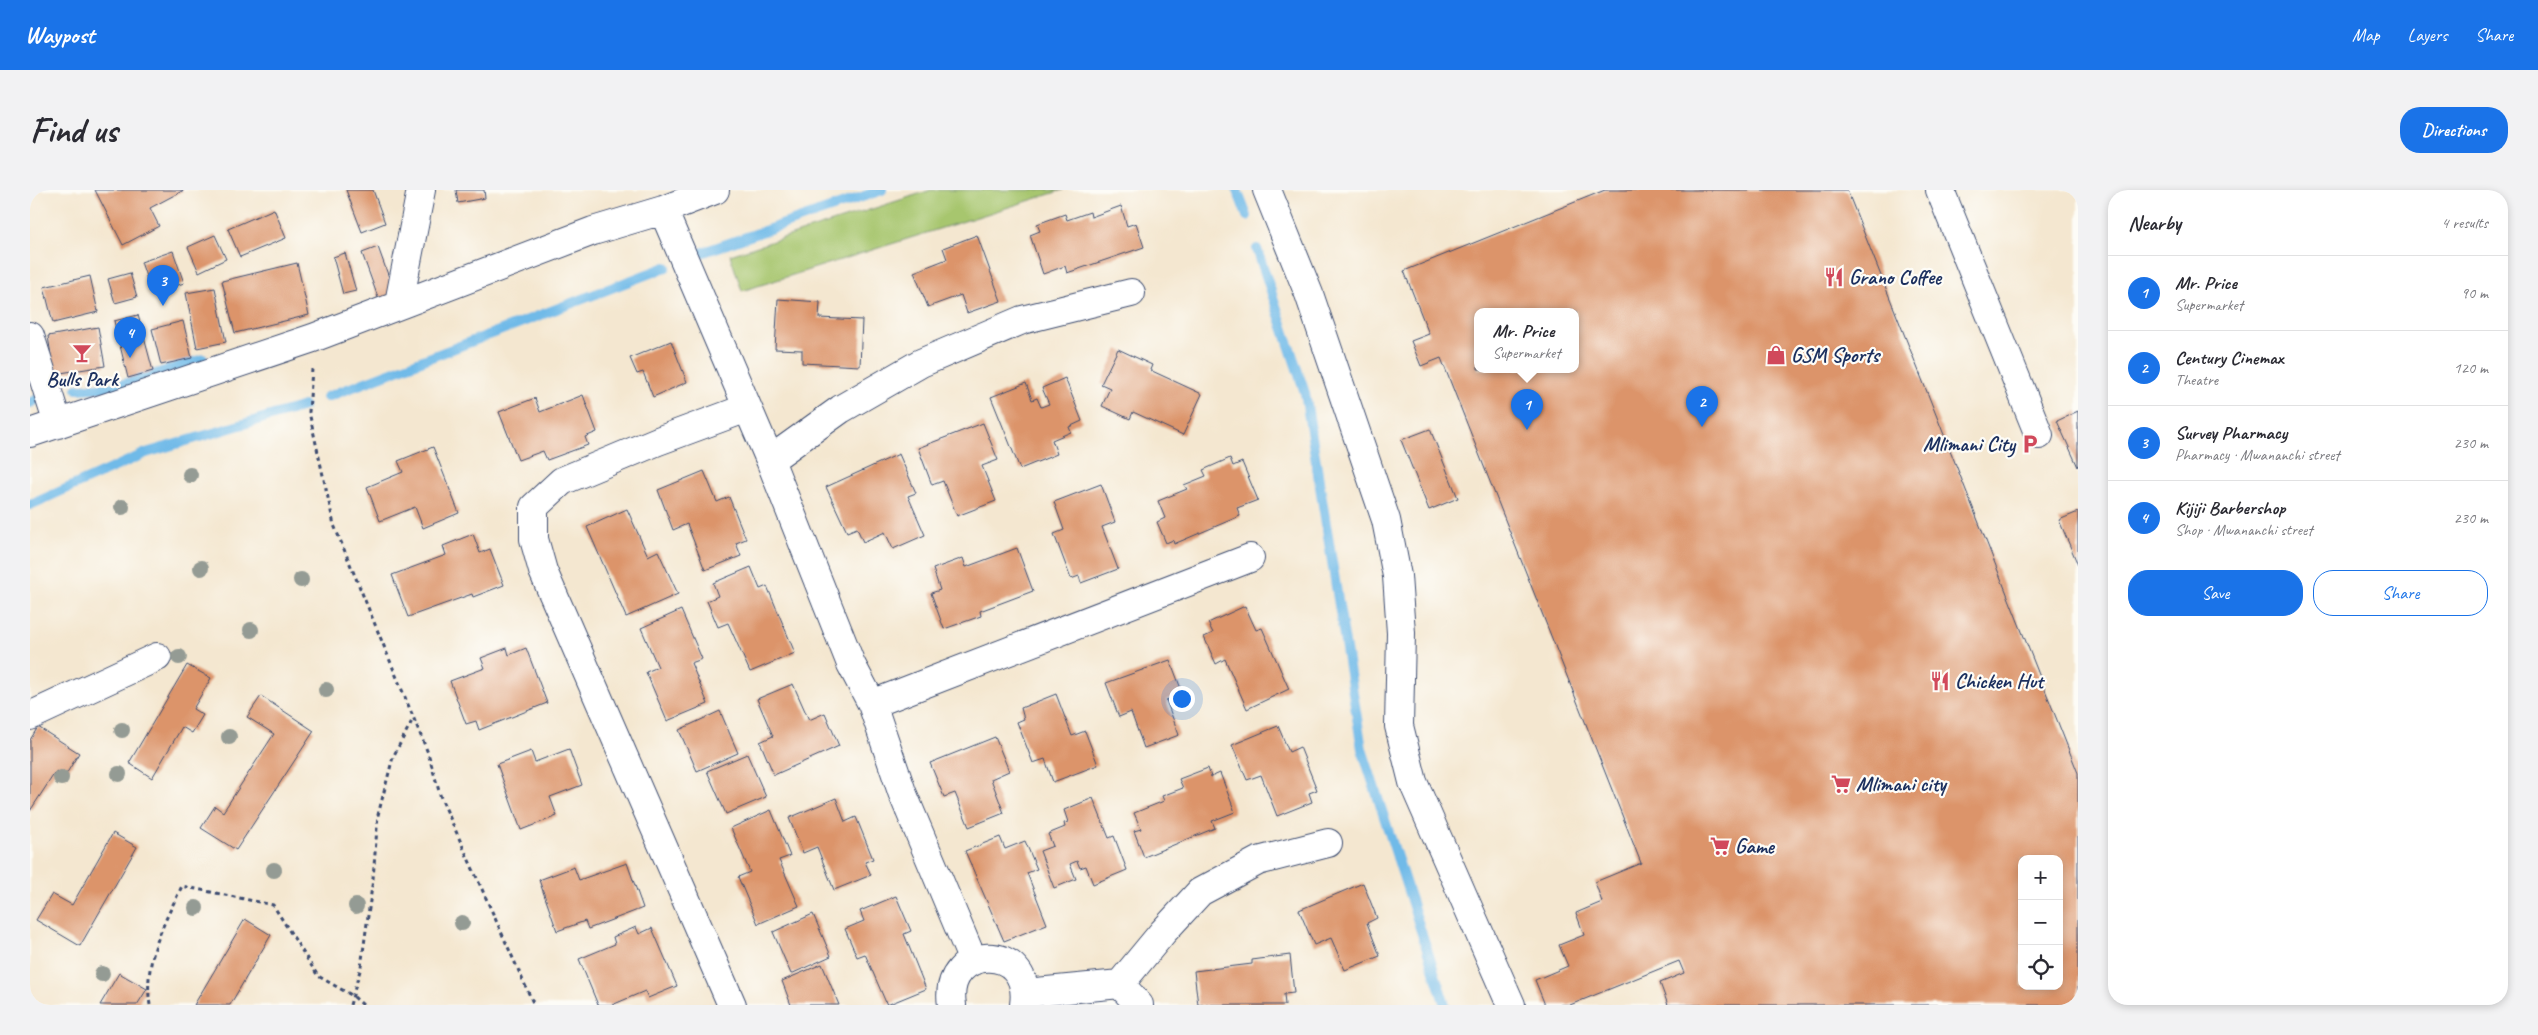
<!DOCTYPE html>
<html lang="en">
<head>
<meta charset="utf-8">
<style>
  :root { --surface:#fff; --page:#f2f2f3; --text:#2b2b33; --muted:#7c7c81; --line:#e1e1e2; --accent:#1a73e8 }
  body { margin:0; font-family:Caveat,sans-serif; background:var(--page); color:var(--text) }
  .controls { position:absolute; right:15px; bottom:15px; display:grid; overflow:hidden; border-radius:10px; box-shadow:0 2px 8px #0003 }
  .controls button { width:45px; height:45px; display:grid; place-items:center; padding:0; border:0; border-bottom:1px solid var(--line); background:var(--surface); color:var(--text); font:25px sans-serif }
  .you { position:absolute; left:1151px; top:508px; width:18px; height:18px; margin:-12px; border:4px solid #fff; border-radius:50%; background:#1a73e8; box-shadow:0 0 0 8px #1a73e833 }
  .badge { display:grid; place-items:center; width:32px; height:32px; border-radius:50%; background:var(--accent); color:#fff; font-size:16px; font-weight:700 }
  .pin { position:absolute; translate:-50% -41px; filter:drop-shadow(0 1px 2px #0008) }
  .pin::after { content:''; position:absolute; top:26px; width:18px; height:15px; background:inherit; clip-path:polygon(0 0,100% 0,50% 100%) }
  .popup { position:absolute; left:1444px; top:118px; width:105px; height:65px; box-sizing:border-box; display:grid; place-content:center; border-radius:10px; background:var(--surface); filter:drop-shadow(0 1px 4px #0005); font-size:16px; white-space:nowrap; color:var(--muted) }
  .popup b { font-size:19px; color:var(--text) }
  .popup::after { content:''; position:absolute; left:50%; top:100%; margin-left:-10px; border:10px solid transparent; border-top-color:var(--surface) }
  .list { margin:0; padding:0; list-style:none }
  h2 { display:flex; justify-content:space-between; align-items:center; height:65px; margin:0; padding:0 20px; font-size:21px }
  h2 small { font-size:16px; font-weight:400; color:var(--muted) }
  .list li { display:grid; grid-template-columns:32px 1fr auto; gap:15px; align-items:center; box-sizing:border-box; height:75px; padding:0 20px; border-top:1px solid var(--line) }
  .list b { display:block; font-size:19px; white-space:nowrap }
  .list p { margin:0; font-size:16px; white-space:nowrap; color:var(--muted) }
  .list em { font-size:16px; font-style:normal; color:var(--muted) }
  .actions { display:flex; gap:10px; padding:15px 20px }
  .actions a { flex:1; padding:11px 0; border:1px solid var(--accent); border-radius:20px; text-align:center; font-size:18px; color:var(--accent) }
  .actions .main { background:var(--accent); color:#fff }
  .icon { flex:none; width:28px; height:28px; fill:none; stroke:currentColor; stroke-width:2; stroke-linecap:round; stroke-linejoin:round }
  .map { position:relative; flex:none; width:2048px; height:815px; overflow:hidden; border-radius:20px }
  header { display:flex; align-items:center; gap:30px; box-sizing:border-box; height:70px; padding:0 25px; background:var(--accent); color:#fff }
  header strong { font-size:24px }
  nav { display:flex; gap:28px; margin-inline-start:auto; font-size:18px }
  .intro { display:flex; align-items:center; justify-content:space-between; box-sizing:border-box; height:120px; padding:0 30px }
  h1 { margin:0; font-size:35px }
  .button { padding:12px 22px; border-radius:20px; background:var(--accent); color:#fff; font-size:18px; font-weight:700 }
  main { display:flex; gap:30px; padding:0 30px }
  aside { flex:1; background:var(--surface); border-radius:20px; box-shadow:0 2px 8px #0003 }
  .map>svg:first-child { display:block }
</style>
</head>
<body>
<header>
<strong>Waypost</strong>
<nav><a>Map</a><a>Layers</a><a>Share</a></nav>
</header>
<div class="intro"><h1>Find us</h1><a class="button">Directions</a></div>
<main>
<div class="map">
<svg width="2048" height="815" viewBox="0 0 2048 815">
  <rect width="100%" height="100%" fill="#fdfcf7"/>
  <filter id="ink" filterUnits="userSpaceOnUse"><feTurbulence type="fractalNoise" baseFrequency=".02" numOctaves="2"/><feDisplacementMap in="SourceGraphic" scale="10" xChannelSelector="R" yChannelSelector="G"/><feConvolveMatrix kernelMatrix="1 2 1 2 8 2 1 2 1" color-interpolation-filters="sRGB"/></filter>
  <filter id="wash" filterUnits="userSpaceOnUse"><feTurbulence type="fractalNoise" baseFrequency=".0096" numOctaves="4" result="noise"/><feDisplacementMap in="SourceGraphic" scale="20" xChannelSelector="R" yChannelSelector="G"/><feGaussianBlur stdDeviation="1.12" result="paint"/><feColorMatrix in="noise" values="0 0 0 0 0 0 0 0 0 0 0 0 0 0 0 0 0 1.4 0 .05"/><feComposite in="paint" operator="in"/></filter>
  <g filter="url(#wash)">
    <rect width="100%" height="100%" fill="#f4e7d0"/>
    <path fill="#a7c66e" stroke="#617a66" d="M901 0H1033L712 101 700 65Z"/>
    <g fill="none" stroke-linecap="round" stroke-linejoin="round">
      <path stroke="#6fbae8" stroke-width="10" d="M1207 0 1217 26
        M1227 59 1275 203 1332 559 1415 815
        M665 65 852 0
        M47 199 84 197 173 169
        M297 207 636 77
        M0 213 17 204
        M0 315 116 263 274 216"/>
    </g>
    <g id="blocks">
      <path fill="#dc946a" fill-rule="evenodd" d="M65 0H154L120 18 129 36 93 55Z
        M316 0H343L355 33 332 42Z
        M426 0H454L455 8 428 13Z
        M1575 0H1817L2048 583V815H1638L1630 793 1654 783 1649 771 1540 815H1515L1505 790 1538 776 1529 755 1554 745 1546 723 1572 712 1565 692 1611 673 1411 168 1391 176 1381 151 1399 144 1374 81ZM1448 121H1546V179H1448ZM1992 669H2029V796H1992Z
        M1091 16 1097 36 1106 33 1114 57 1037 83 1035 76 1013 84 1000 45 1010 41 1007 34 1035 24 1037 30 1060 22 1061 27Z
        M244 19 256 48 210 67 198 39Z
        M185 45 196 69 169 82 158 57Z
        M947 45 971 111 937 123 931 105 898 117 884 82 917 69 913 58Z
        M348 57 366 107 350 113 332 63Z
        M143 61 154 93 122 104 111 72Z
        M315 63 326 101 313 104 303 67Z
        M267 73 279 125 205 143 192 91Z
        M100 83 107 107 85 113 78 89Z
        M60 86 68 122 23 133 14 97Z
        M185 98 196 152 167 158 156 103Z
        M748 109 790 112 789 128 832 130 830 176 772 173V160L745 159Z
        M108 125 123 181 98 188 84 131Z
        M153 131 162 168 131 175 122 139Z
        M68 137 75 176 24 184 18 146Z
        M641 151 657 192 623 207 613 182 607 184 600 168Z
        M1088 159 1122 175 1120 180 1172 204 1153 245 1103 222 1100 229 1072 216 1080 198 1071 194Z
        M1035 188 1052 231 1039 237 1041 242 1022 250 1027 264 990 279 961 207 996 193 1002 210 1007 208 1011 217 1019 214 1012 198Z
        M553 205 567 242 555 247 558 255 517 270 513 261 488 270 469 222 505 208 510 222Z
        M2048 221V277L2027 231Z
        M953 233 968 270 952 276 966 311 927 326 913 291 902 295 888 258Z
        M1400 239 1428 308 1399 320 1371 250Z
        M403 257 429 323 393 338 385 317 350 331 337 297 373 282 368 271Z
        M869 264 886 303 878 306 895 345 863 359 855 342 833 352 827 338 817 342 796 297Z
        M1200 268 1203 276 1212 272 1228 310 1207 318 1210 326 1144 354 1143 350 1136 353 1127 332 1135 328 1128 311 1157 299 1154 295 1176 286 1173 280Z
        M674 281 687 312 699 307 716 349 706 353 711 366 675 380 657 334 643 340 628 300Z
        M1071 294 1085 332 1072 337 1088 379 1051 393 1049 386 1041 389 1024 344 1034 340 1024 312Z
        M597 319 618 366 628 361 648 404 596 427 557 337Z
        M2048 322V375L2029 330Z
        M443 344 450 363 460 359 474 395 443 407 442 404 378 427 362 385 416 365 413 356Z
        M987 358 1003 401 950 421 951 426 914 439 901 403 910 400 903 379 933 368 936 377Z
        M721 377 730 399 737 396 765 463 720 482 698 433 688 437 677 411 688 406 683 393Z
        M1215 416 1226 440 1232 438 1259 499 1217 519 1195 469 1186 474 1174 447 1183 443 1178 433Z
        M651 420 672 469 661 473 678 514 637 531 616 482 628 477 611 438Z
        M477 458 479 465 496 458 517 513 449 540 446 531 436 534 420 491 455 478 451 468Z
        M1140 470 1153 504 1136 510 1149 545 1114 558 1101 522 1089 527 1076 493Z
        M157 475 181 488 163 519 173 525 162 543 152 537 122 588 99 573Z
        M763 494 779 530 795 523 809 556 744 585 730 552 743 546 727 509Z
        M1026 504 1042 546 1055 541 1068 575 1023 592 1015 569 1003 573 987 532 994 529 991 518Z
        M231 506 284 541 206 660 171 638 185 616 193 622 244 544 217 527Z
        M690 521 708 563 667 581 649 540Z
        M1248 536 1259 562 1270 557 1287 600 1279 603 1282 612 1247 626 1231 585 1217 590 1202 555Z
        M8 537 49 563 35 586 26 581 0 621V550Z
        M965 547 979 581 961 589 974 623 939 637 925 603 914 607 900 573Z
        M539 559 552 595 520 607 527 626 491 640 467 574 501 561 505 572Z
        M717 564 736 607 696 624 677 581Z
        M1178 578 1181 587 1190 583 1205 622 1182 631 1185 638 1114 667 1104 641 1111 639 1104 623 1134 611 1132 606 1153 598 1149 589Z
        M806 608 815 632 826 627 843 669 835 672 841 685 804 700 787 657 773 663 759 628Z
        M1063 608 1079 648 1084 646 1097 680 1063 694 1056 676 1050 678 1047 671 1040 674 1046 689 1024 698 1010 661 1023 656 1018 644 1035 637 1034 633 1038 632 1034 620Z
        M741 620 760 666 749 670 769 716 728 734 708 687 720 682 701 638Z
        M83 643 107 657 50 756 6 730 22 704 42 715Z
        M970 647 975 659 995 651 1007 679 997 683 1017 734 974 751 935 661Z
        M597 673 613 718 558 739 555 731 527 741 509 690 544 677 549 690Z
        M1333 693 1347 728 1337 733 1350 766 1315 780 1301 748 1284 755 1269 720Z
        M866 706 881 741 874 744 896 799 857 815 835 764 827 767 815 739 834 731 830 721Z
        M783 724 801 766 761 784 743 742Z
        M215 729 241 745 200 815H164Z
        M606 737 609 744 622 738 647 796 618 808 615 801 582 815H568L549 769 585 754 583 747Z
        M1260 765 1264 803 1254 804 1255 815H1168L1164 781 1222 774V770Z
        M792 774 809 815H761L752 791Z
        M89 783 117 799 107 815H70Z"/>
    </g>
  </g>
  <g filter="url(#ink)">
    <use href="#blocks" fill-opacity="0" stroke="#3c4b6f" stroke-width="1"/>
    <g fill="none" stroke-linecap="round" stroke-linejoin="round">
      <defs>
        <path id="minor" d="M1237 0 1279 104 1356 330 1367 386 1371 443 1369 536 1383 592 1481 815
          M1910 0 2009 245
          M633 20 740 270 821 474 842 514 872 602 943 771
          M369 113 391 0
          M0 146 28 234
          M0 243 283 148 563 41 633 20 685 0
          M740 270 811 219 891 173 992 130 1101 103
          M842 514 1220 368
          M0 526 127 467
          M1090 794 1109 815
          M996 803 1090 794 1133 742 1170 702 1228 671 1298 653
          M702 815 513 381 504 349V317L532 291 628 251 717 218
          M922 815C912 754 1003 750 994 815"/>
      </defs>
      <use href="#minor" stroke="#3c4b6f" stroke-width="30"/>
      <path stroke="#3c4b6f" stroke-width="3" stroke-dasharray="4 4" stroke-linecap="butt" d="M282 179 279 222 304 335 398 563 411 608 504 815
        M120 815C113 771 134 733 152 696L243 715 288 786 323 806 333 815
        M320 815 331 777 343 689 348 625 363 567 383 529"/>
      <use href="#minor" stroke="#fff" stroke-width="28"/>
    </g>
    <g fill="#949b94">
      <circle cx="160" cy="285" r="8"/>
      <circle cx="92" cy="317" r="8"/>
      <circle cx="171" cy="378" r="8"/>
      <circle cx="271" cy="390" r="8"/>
      <circle cx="221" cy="440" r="8"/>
      <circle cx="149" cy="467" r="8"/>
      <circle cx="296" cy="500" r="8"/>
      <circle cx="92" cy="540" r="8"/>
      <circle cx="199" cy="547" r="8"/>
      <circle cx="89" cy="584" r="8"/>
      <circle cx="31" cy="588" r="8"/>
      <circle cx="244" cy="680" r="8"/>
      <circle cx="326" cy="716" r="8"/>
      <circle cx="166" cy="718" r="8"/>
      <circle cx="432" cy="733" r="8"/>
      <circle cx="72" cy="784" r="8"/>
    </g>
  </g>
  <defs>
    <symbol id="restaurant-bare" viewBox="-9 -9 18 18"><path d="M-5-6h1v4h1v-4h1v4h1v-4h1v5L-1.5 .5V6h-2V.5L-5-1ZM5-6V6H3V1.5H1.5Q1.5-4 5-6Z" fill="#d1495b" stroke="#fdfcf7" stroke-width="2.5" paint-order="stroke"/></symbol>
    <symbol id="bar-bare" viewBox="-9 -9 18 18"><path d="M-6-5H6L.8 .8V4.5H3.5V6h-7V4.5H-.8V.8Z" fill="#d1495b" stroke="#fdfcf7" stroke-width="2.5" paint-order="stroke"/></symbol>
    <symbol id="shop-bare" viewBox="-9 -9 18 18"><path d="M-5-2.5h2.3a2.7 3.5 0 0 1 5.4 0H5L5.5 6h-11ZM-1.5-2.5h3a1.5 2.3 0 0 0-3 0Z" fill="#d1495b" stroke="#fdfcf7" stroke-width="2.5" paint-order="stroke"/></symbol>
    <symbol id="parking-bare" viewBox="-9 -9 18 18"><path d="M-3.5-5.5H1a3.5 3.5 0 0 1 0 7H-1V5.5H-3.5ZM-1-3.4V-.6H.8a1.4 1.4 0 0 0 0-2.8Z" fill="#d1495b" stroke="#fdfcf7" stroke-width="2.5" paint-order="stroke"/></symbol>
    <symbol id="supermarket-bare" viewBox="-9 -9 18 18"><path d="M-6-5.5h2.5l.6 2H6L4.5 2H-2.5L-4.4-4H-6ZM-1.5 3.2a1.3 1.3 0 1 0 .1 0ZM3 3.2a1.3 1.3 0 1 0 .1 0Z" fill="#d1495b" stroke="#fdfcf7" stroke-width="2.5" paint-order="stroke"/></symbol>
  </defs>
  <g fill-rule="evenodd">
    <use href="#restaurant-bare" x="1790" y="73" width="28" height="28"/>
    <use href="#bar-bare" x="38" y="149" width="28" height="28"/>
    <use href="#shop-bare" x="1732" y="151" width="28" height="28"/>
    <use href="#parking-bare" x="1986" y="240" width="28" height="28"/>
    <use href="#restaurant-bare" x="1896" y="477" width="28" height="28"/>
    <use href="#supermarket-bare" x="1797" y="580" width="28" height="28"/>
    <use href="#supermarket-bare" x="1676" y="642" width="28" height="28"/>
  </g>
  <g text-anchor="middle" stroke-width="4.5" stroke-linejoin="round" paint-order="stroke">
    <g font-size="21" font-weight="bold" fill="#1b2f5e" stroke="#fdfcf7" text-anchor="start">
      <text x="1819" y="94">Grano Coffee</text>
      <text x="1761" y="172">GSM Sports</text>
      <text x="52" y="196" text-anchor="middle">Bulls Park</text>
      <text x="1985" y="261" text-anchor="end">Mlimani City</text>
      <text x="1925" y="498">Chicken Hut</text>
      <text x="1826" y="601">Mlimani city</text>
      <text x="1705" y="663">Game</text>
    </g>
  </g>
</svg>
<div class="controls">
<button>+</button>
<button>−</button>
<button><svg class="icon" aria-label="locate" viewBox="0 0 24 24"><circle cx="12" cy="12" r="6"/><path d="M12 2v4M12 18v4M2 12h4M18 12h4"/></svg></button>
</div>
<div class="you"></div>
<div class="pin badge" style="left:1497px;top:240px">1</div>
<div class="popup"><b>Mr. Price</b>Supermarket</div>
<div class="pin badge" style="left:1672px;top:237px">2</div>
<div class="pin badge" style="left:133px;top:116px">3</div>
<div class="pin badge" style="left:100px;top:168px">4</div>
</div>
<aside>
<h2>Nearby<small>4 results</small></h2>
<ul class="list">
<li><span class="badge">1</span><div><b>Mr. Price</b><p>Supermarket</p></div><em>90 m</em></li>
<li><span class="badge">2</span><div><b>Century Cinemax</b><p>Theatre</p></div><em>120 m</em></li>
<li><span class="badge">3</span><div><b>Survey Pharmacy</b><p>Pharmacy · Mwananchi street</p></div><em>230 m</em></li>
<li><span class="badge">4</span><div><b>Kijiji Barbershop</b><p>Shop · Mwananchi street</p></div><em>230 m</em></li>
</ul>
<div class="actions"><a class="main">Save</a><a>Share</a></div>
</aside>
</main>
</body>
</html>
